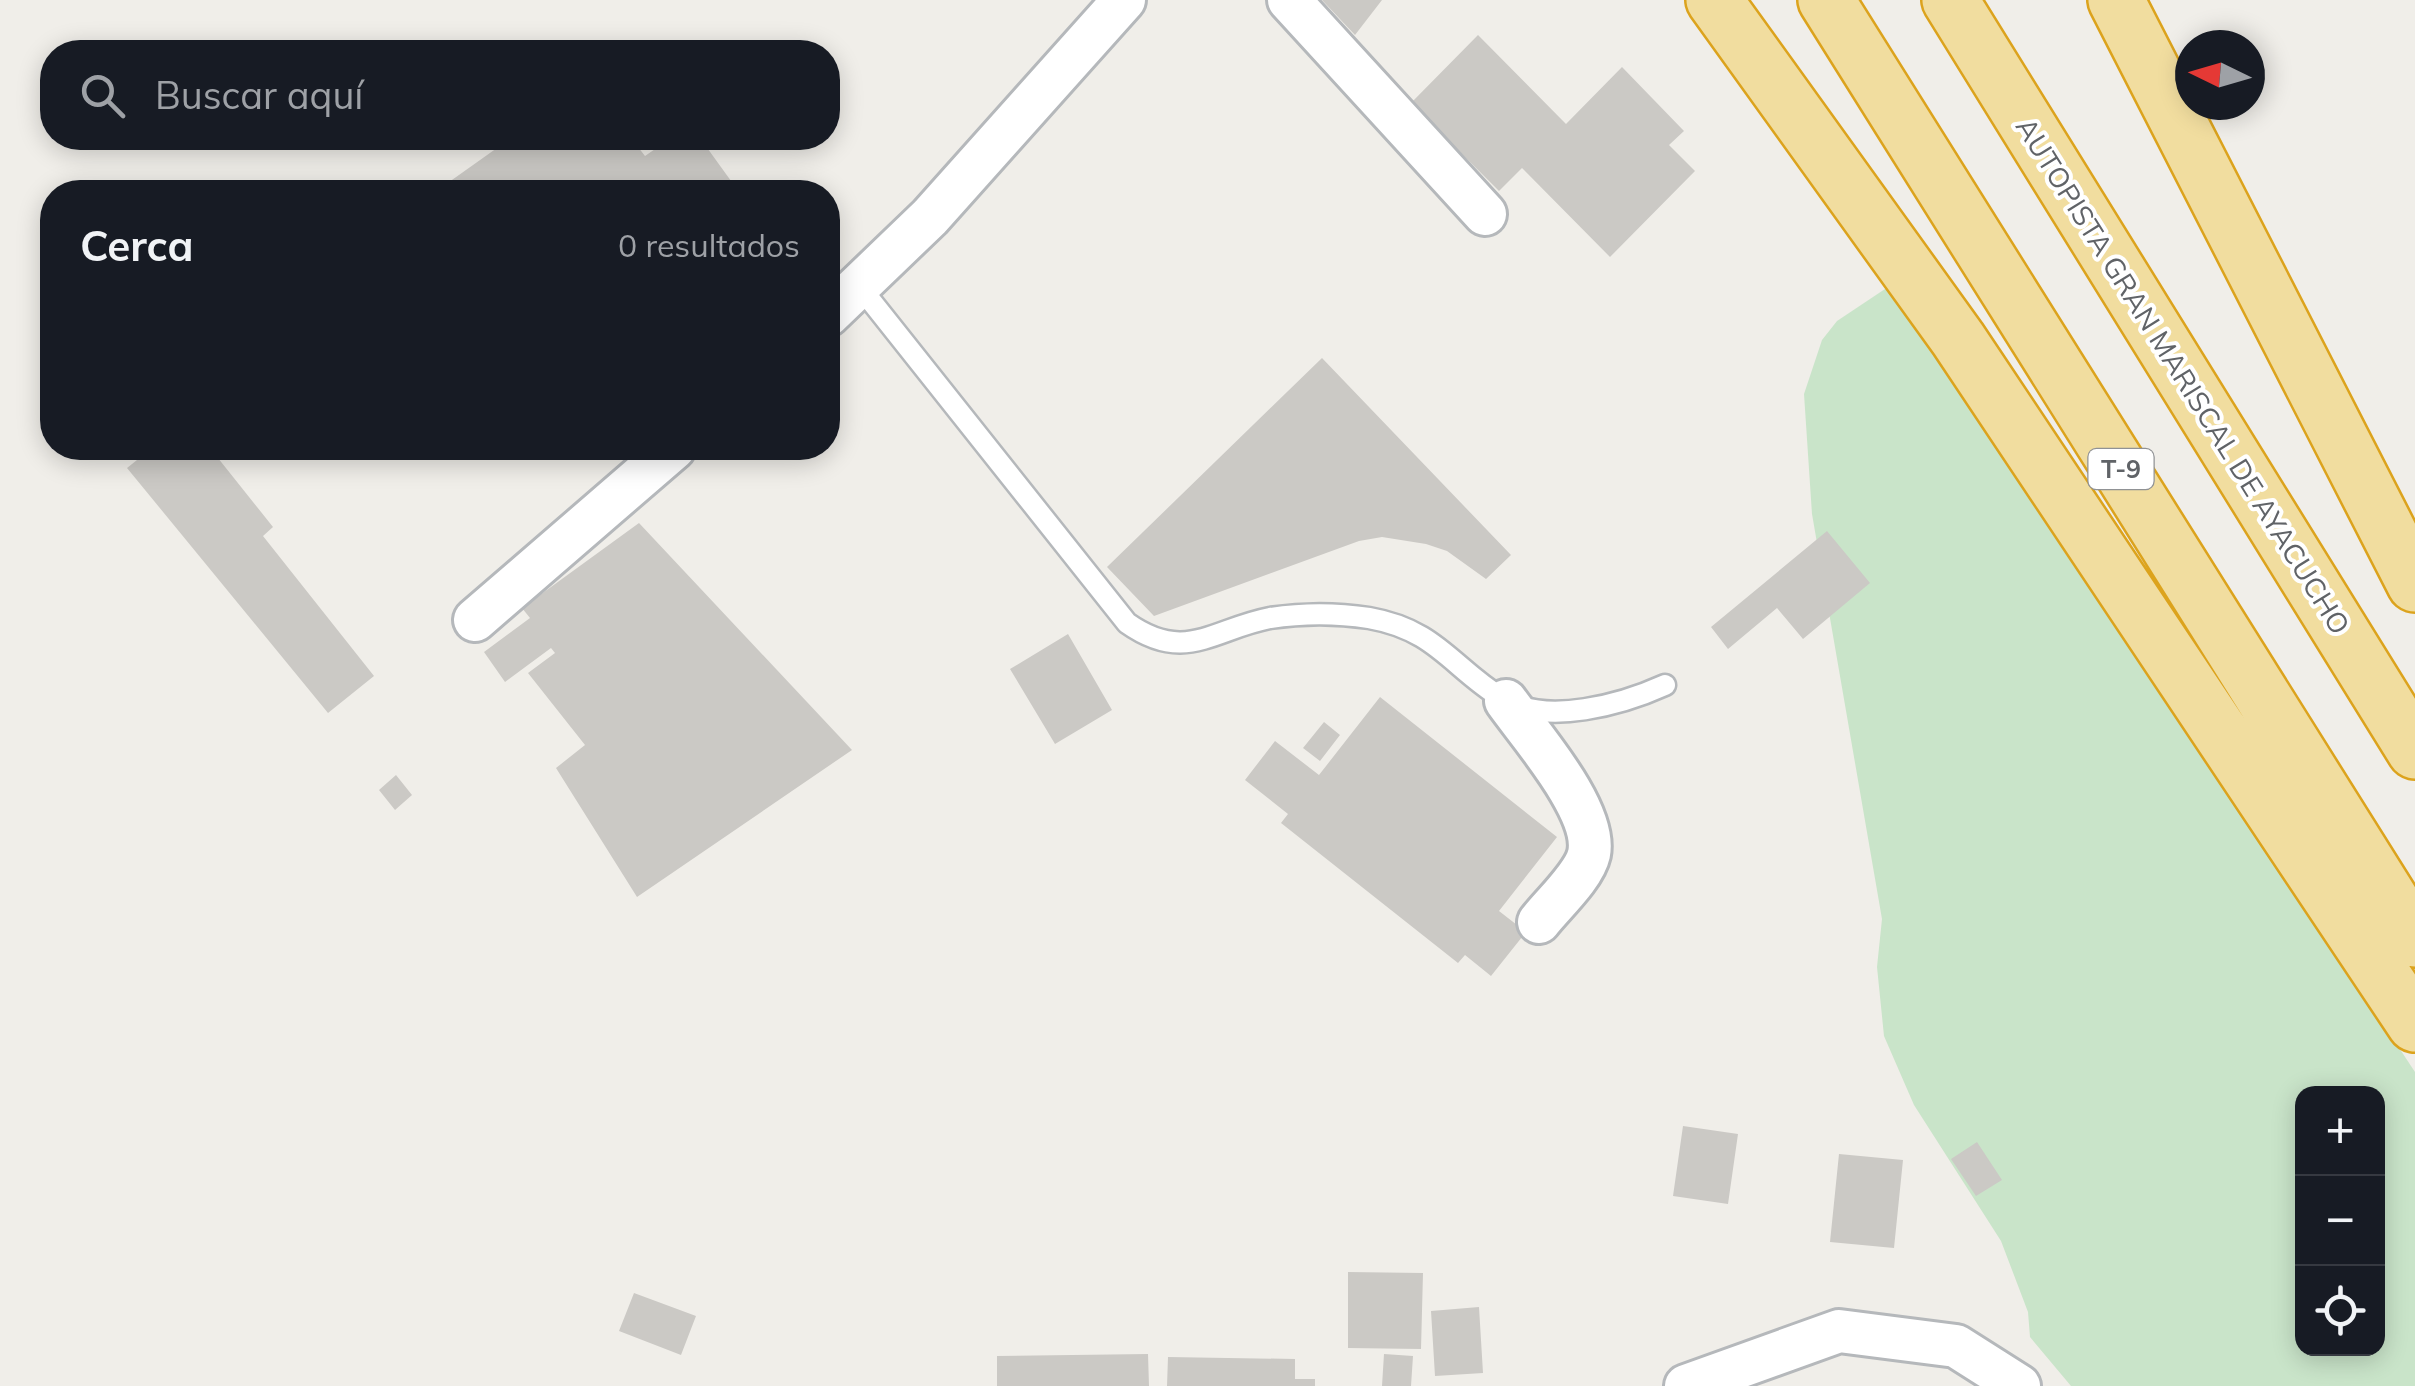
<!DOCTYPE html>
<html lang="es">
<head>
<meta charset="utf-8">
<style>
  :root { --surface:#171b24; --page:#20242c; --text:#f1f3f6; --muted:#9ea1a6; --line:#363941 }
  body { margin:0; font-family:Mulish,sans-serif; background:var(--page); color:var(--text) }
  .controls { position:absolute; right:30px; bottom:30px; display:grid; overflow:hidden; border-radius:20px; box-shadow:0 5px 25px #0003 }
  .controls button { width:90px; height:90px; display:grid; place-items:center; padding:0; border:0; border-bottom:2px solid var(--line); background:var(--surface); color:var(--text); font:50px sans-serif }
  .compass { position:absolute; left:2175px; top:30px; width:90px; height:90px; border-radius:50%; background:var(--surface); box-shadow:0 5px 25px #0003; rotate:275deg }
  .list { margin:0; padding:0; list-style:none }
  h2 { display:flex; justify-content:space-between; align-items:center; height:130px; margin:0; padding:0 40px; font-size:42px }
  h2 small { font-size:32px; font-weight:400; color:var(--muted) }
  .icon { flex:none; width:55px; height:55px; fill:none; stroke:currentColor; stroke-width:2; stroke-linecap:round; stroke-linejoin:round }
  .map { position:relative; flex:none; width:2415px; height:1386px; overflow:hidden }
  .search { position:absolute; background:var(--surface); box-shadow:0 5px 25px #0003; left:40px; top:40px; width:800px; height:110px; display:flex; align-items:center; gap:25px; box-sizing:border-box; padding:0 35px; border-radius:40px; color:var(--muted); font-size:38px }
  .panel { position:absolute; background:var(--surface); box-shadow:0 5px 25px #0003; left:40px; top:180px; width:800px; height:280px; border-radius:40px }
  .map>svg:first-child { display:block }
</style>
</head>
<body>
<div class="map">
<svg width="2415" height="1386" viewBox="0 0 2415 1386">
  <rect width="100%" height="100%" fill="#f0eee9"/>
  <path fill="#c9e4c9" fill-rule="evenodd" d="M1894 283 2415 1072V1386H2071L2030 1337 2028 1312 2001 1241 1914 1105 1884 1036 1877 967 1882 919 1812 514 1804 394 1822 340 1837 321ZM2302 1094H2378V1348H2302Z"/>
  <path fill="#cbc9c5" d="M1322 0H1382L1355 35Z
    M1478 35 1566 124 1622 67 1684 131 1669 145 1695 171 1610 257 1522 168 1499 191 1411 103Z
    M511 138H552L557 145 568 138H631L645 156 671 138H700L739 192H435Z
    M1322 358 1511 555 1486 579 1447 551 1426 544 1382 537 1359 541 1154 616 1107 567Z
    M152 448H210L273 527 263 536 374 676 328 713 127 468Z
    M639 523 852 750 637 897 556 768 585 745 528 673 555 653 551 648 505 682 484 652 530 618 522 608Z
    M1827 531 1870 583 1803 639 1777 608 1728 649 1711 627Z
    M1068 634 1112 710 1055 744 1010 669Z
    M1380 697 1557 837 1499 911 1526 932 1491 976 1465 955 1458 963 1281 823 1288 814 1245 780 1275 741 1319 775Z
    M1324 722 1340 735 1320 761 1303 748Z
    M396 775 412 795 395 810 379 790Z
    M1683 1126 1738 1134 1728 1204 1673 1196Z
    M1977 1142 2002 1180 1976 1196 1951 1159Z
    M1839 1154 1903 1160 1894 1248 1830 1242Z
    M1348 1272 1423 1273 1421 1349 1348 1348Z
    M634 1293 696 1316 681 1355 619 1331Z
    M1479 1307 1483 1373 1435 1376 1431 1311Z
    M1148 1354 1149 1386H997V1356Z
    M1384 1354 1413 1356 1411 1386H1382Z
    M1168 1357 1295 1359V1379H1315V1386H1167Z"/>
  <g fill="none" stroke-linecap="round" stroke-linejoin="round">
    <defs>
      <path id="lane" d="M860 287 1127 623C1185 664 1213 629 1270 618 1302 613 1337 613 1369 618 1437 630 1451 667 1503 699 1547 726 1623 704 1665 685"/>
      <path id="street" d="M1289 0 1485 214
        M828 315 930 217 1124 0
        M475 620 674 448
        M1506 701C1530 735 1598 811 1589 854 1584 876 1553 904 1539 922
        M1686 1386 1839 1331 1956 1346 2019 1386"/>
      <path id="highway" d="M1714 0 1958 339 2415 1024
        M1826 0 2415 939
        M1950 0 2415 751
        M2116 0 2415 584"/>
    </defs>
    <use href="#lane" stroke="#b5b8bb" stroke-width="25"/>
    <use href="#street" stroke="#b5b8bb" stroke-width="48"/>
    <use href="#highway" stroke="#dca31d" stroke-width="60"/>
    <use href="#lane" stroke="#fff" stroke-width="20"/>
    <use href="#street" stroke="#fff" stroke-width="42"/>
    <use href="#highway" stroke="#f1dd9f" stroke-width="55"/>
  </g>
  <g text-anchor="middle" stroke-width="8" stroke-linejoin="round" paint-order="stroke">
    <rect fill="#fff" stroke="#909295" stroke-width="2.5" x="2088.5" y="449" width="65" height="40" rx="8"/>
    <g font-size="25" font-weight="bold" fill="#606367">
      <text x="2121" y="478">T-9</text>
    </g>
    <g font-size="28" fill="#606367" stroke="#fff">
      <text transform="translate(2183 376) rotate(58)" y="10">AUTOPISTA GRAN MARISCAL DE AYACUCHO</text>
    </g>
  </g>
</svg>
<div class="controls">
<button>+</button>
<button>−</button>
<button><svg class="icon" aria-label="locate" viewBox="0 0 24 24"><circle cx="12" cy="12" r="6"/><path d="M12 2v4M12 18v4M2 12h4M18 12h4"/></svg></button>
</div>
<svg class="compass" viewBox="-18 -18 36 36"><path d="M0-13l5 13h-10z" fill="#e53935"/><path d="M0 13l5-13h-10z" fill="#9ea1a6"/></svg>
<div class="search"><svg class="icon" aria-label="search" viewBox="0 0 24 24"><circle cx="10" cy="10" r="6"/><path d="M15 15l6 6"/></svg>Buscar aquí</div>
<section class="panel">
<h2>Cerca<small>0 resultados</small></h2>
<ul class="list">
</ul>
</section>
</div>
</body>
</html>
